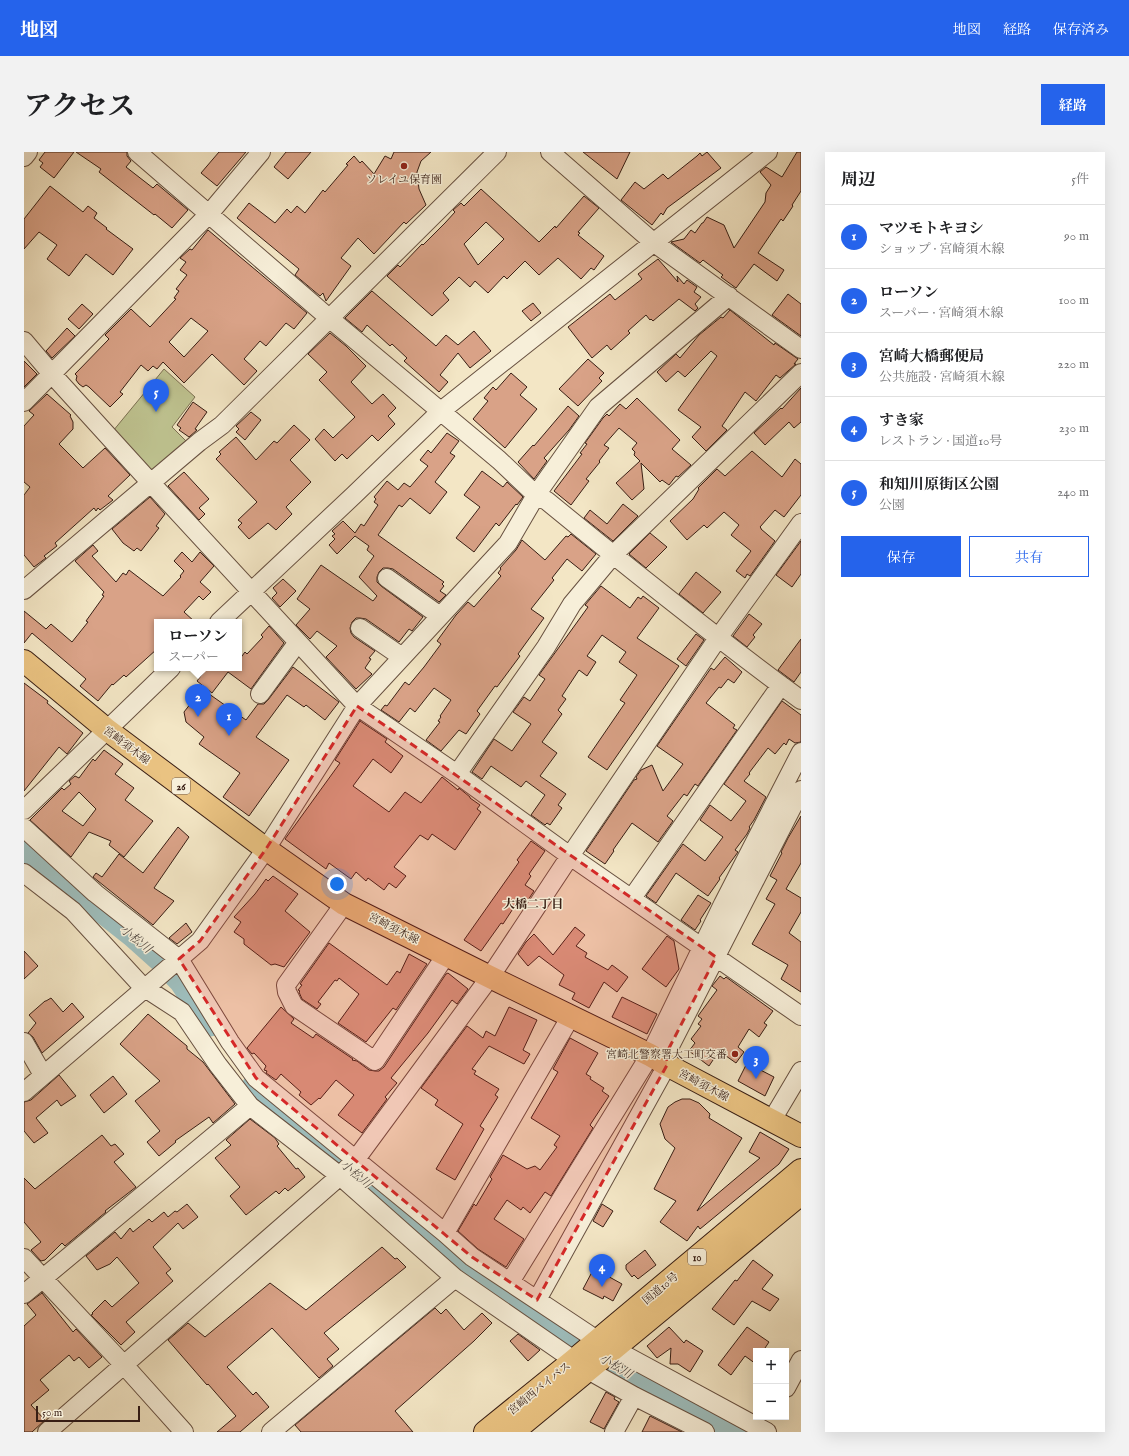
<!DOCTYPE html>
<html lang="ja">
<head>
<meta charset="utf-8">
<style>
  :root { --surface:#fff; --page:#f2f2f2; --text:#202124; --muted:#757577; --line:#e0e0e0; --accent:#2563eb }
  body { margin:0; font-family:"IM FELL English","Noto Serif JP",serif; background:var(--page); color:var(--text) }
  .controls { position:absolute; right:12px; bottom:12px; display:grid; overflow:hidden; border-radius:0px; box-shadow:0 4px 16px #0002 }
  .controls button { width:36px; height:36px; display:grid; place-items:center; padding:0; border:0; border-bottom:1px solid var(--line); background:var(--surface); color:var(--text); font:20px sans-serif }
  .scale { position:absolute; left:12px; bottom:10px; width:104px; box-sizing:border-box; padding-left:4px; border:2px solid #381e14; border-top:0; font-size:11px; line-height:14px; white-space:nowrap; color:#381e14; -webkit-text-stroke:3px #f7efd9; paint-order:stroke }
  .you { position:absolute; left:313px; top:732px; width:14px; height:14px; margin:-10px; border:3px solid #fff; border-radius:50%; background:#1a73e8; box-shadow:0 0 0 6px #1a73e833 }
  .badge { display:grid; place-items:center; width:26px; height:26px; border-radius:50%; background:var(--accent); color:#fff; font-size:13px; font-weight:700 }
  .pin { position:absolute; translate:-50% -33px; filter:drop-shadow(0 1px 2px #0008) }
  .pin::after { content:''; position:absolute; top:21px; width:14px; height:12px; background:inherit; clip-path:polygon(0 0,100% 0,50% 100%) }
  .popup { position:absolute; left:130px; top:467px; width:88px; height:52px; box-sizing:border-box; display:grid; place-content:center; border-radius:0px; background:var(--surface); filter:drop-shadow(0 1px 3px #0005); font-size:13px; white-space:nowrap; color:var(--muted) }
  .popup b { font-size:15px; color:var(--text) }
  .popup::after { content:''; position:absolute; left:50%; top:100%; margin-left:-8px; border:8px solid transparent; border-top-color:var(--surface) }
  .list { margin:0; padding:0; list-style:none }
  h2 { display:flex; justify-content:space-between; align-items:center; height:52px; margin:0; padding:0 16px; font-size:17px }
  h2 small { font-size:13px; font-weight:400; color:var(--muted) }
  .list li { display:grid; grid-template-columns:26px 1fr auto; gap:12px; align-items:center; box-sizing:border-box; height:64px; padding:0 16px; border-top:1px solid var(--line) }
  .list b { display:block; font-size:15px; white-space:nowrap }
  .list p { margin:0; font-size:13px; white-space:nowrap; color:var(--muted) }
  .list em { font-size:13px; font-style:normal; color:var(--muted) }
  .actions { display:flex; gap:8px; padding:12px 16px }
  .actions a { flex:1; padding:9px 0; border:1px solid var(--accent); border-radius:0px; text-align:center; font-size:14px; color:var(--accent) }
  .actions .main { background:var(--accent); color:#fff }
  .map { position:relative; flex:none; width:777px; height:1280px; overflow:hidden; border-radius:0px }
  header { display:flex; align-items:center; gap:24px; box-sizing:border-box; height:56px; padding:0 20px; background:var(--accent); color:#fff }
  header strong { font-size:19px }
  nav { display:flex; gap:22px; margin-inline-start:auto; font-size:14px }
  .intro { display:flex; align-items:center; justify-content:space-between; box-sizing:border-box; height:96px; padding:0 24px }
  h1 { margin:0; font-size:28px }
  .button { padding:10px 18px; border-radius:0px; background:var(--accent); color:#fff; font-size:14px; font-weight:700 }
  main { display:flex; gap:24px; padding:0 24px }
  aside { flex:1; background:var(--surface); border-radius:0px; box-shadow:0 4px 16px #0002 }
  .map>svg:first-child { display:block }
</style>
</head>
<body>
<header>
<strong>地図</strong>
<nav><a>地図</a><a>経路</a><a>保存済み</a></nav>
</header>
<div class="intro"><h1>アクセス</h1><a class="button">経路</a></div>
<main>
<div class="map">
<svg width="777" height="1280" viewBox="0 0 777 1280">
  <rect width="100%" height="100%" fill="#f3e6c5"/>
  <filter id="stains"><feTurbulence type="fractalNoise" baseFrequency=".005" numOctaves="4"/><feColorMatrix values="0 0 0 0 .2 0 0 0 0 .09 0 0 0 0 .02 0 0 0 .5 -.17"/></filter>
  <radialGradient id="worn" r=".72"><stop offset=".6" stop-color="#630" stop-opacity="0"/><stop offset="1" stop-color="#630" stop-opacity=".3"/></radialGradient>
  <path fill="#bfc491" stroke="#7c7152" d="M140 217 171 245 148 275 164 291 132 318 125 317 89 279Z"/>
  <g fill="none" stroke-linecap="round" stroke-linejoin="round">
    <path stroke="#9ebebd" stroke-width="25" d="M0 697 109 783 138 809 158 830 186 872
      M231 933 267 968 376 1058 408 1090 431 1108 529 1176 604 1223 719 1280"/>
  </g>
  <path fill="#d9a287" stroke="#381e14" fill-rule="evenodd" d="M21 0H50L30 26 16 15 19 11 15 8Z
    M52 0H103V4L107 9 102 15 129 36 133 32 164 58 148 76 131 62 130 63 75 20 77 17Z
    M195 0H222L193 34 177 21Z
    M262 0H287L264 27 250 15Z
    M370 0H407L397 9 393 20 395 37 402 53 382 72 380 70 350 102 334 86 317 106 327 114 302 149 299 141 296 144 271 123 275 117 213 66 225 51 251 71 263 57 267 61 273 54 281 61 299 38 301 40 324 13 322 12 330 4 336 11 338 9 350 22 361 4 367 7Z
    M559 0H606L593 27Z
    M683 0 697 16 643 56 639 63 637 61 628 73 597 48 611 30 620 37 639 22 644 27 673 4 676 1 678 4Z
    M773 0H777V39L768 53 769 54 759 69 757 67 734 101 760 118 753 129 730 112 712 136 697 125 699 123 679 108 676 111 647 90 660 87 667 78 671 81 678 71H679L683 65 700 73 710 96 741 50 742 41 747 33 736 20 742 15 758 25Z
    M26 34 59 60 64 54 73 61 70 66 83 76 82 77 109 97 89 123 62 102 45 124 23 107 33 93 15 80 0 97V67Z
    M457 37 515 90 531 74 532 76 560 44 575 56 554 80 556 81 554 83 580 104 570 118 567 116 557 127 534 106 515 123 501 109 483 127 480 124 464 141 451 129 446 135 435 125 419 141 425 148 408 164 363 124 374 113 376 115 398 92 399 93 421 71 431 60 429 58 437 51 440 54ZM462 70 480 87 454 113 440 92Z
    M184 78 283 161 270 177 262 171 242 194 236 189 220 207 233 219 220 233 188 202 160 231 139 210 133 217 129 214 124 219 117 213 96 240 99 242 86 255 65 235 62 233 59 235 55 232 52 228 53 224 51 222 85 187 81 183 107 157 126 175 152 147 150 146 155 139 152 137 163 123 156 118 162 110 156 106 166 97 168 98ZM167 166 184 179 160 205 145 190Z
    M634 107 654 130 653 124 660 132 663 128 673 135 670 140 677 145 671 152 674 156 671 159 655 147 629 169 627 167 626 168 622 163 604 179 606 181 587 198 583 193 568 206 544 175 586 142 591 148 618 127 614 122Z
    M348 139 412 194 422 183 434 193 450 179 467 199 446 216 434 201 416 223 424 230 415 240 380 209 383 206 368 192 366 194 343 173 338 180 321 166Z
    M764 142 777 152V184L748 163Z
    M509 151 517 161 507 169 498 159Z
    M58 152 69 162 55 177 44 167Z
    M706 158 750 193 751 191 774 207 770 212H772L756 226 752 223 732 249 721 240 698 274 703 278 682 299 668 285 677 275 654 258 693 204 687 199 661 225 654 219 642 230 633 220 652 202 656 206 675 183 697 165 699 166Z
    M43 176 51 184 28 206 22 199Z
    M306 181 322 194 342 214 327 230 348 252 359 242 372 256 364 264 371 272 354 289 348 283 323 307 318 302 311 309 291 287 300 277 309 286 331 265 295 228 303 220 284 202Z
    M564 207 580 221 575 226 578 229 554 254 535 237Z
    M0 209 13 222 0 235Z
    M487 221 503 235 496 243 513 257 481 296 449 267 464 249 460 246 469 235 472 238Z
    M777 236V270L770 276 765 270 741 293 730 281 757 256 758 257Z
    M23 242 47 263 46 264 49 270V277L35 292 59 316 81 296 106 323 84 344 89 348 76 358 74 356 72 359 70 356 31 391 33 394 20 404 22 406 10 415 0 403V343L6 335 0 330V274L10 263 5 259Z
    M613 246 656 288 648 297 667 313 654 325 652 324 645 333 638 328 636 330 617 311 620 337 608 348 592 331 616 309 610 303 611 300 608 297 613 291 595 276 580 293 585 296 575 309 576 310 562 327 565 329 547 353 530 339 558 302 556 301 563 292 561 291 579 266 583 262 585 264 596 252 602 257Z
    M169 250 183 260 171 277 173 278 165 285 155 278 157 276 153 273Z
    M544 254 555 264 545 278 520 306 523 309 510 327 494 310 509 293 510 294Z
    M227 260 237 268 221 288 212 280 215 277 212 274Z
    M270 273 286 288 266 308 287 330 262 355 268 362 252 378 244 371 225 387 214 375 218 371 214 368 233 350 192 307 197 302 195 300 212 285 232 308 250 289 253 291Z
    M423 281 435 289 426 301 431 304 411 330 423 340 406 362 386 346 378 355 375 353 354 383 420 430 418 432 420 434 416 439 422 443 415 450 369 417 364 416H359L355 420 353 425V430L357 434 399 465 388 479 385 477 375 490 342 467 336 466H332L328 470 326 476 327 481 330 485 351 499 345 506 347 507 341 516 348 522 332 537 302 505 313 494 293 479 286 487 272 473 286 457 273 447 297 413 349 449 353 444 335 425 350 404 343 398 345 394 331 384 313 402 305 393 311 387 308 384 311 382 308 379 319 369 331 381 337 372 340 374 354 353 350 350 352 347 350 345 363 329 374 338 380 331 386 335 404 314 396 308 404 298 407 301Z
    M728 299 758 325 771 307 777 312V343L760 365 751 358 736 375 737 376V377L751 389 726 424 723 422 721 426 712 419 727 399 707 383 715 373 700 360 683 376 680 373 663 388 646 369 669 347 675 337 674 336 693 317 701 324Z
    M458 319 479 335 483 330 499 345 493 353 492 352 475 374 472 371 450 400 432 386 456 355 440 343Z
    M160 320 185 347 175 356 181 362 175 368 144 334Z
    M126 345 141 362 132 374 135 376 117 399 113 396 110 399 99 391 88 377Z
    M599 352 614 364 589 389 560 366 566 358 583 372Z
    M626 381 643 395 622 416 605 402Z
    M547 382 572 402 558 419 543 407 528 426 530 428 507 457 520 466 494 502 496 504 473 535 471 534 453 559 456 562 442 582 435 578 417 599 402 588 416 570 414 569 417 565 416 564 427 548 410 536 391 560 386 556 375 570 357 558 361 553 363 554 381 530 385 533 400 515 417 492 413 489 432 463 444 450 450 455 477 424 474 421 477 417 476 416 492 398 498 388 521 408 542 384 544 385Z
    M777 389V422L768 435 752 423Z
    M69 393 74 399 68 404 92 430 99 421 102 423 105 418 139 444 157 425 156 424 160 419 150 409 158 400 168 410 176 400 190 414 176 430 187 440 179 448 175 444 160 460 171 470H133V497L102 525 100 523 89 533 88 532 74 549 56 534 62 527 8 481 0 491V459L22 477 27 472 48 490 64 470 62 469 80 444 78 443 80 440 51 409Z
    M672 420 697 440 679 461 655 442Z
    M259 427 272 439 256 455 248 446 253 441 249 436Z
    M577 434 606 456 614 445 617 447 619 444 635 456 613 486 655 514 583 618 564 605 601 551 596 548 613 523 595 510 602 500 578 483 563 504 572 510 563 524 555 518 538 544 542 547 534 558 538 562 518 590 533 601 516 624 542 642 534 653 538 656 526 673 523 671 521 673 507 663 521 643 502 629 497 635 467 614 458 627 448 620 470 587 488 599 507 572 489 560 500 545 506 549 521 527 515 523 564 455 561 453Z
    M725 462 738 472 729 483 731 485 723 495 709 484Z
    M245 474 260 491 227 537 204 520 188 541 173 529 183 516H215V508L221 500 223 502 239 485 237 483Z
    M672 482 680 488 662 514 653 507Z
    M777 487V520L770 530 754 518Z
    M701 505 718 520 710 531 704 527 697 536 695 535 682 551 711 573 709 576 713 578 674 634 671 632 663 644 660 642 643 664 649 669 634 690 608 671 589 698 590 699 581 712 562 699 610 628 613 627 612 625 617 618 628 613 639 639 659 612 633 594 687 516 690 518Z
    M269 515 315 550 301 568 282 553 280 555 263 543 232 585 265 608 225 664 199 645 216 621 175 592 180 585 162 570 160 560 178 537 222 568 234 552H240L244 548Z
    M0 531 24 549 23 551 59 581 43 602 35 595 0 639Z
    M758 549 777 563V590L771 591 765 587 762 593 760 591 751 602 744 596 725 621 726 622 720 629 742 645 730 668 725 675 726 676 723 682 711 698 714 700 695 726 696 727 684 744 652 721 632 751 622 744 659 692 681 709 699 685 676 668 686 653 707 669 722 649 700 632Z
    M336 569 363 587 361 590 379 604 367 621 349 607 329 634 365 660 381 640 397 651 418 625 434 638 435 636 446 645V646L456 653 453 657 457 660 431 698 408 682 404 688 396 683 370 715 382 724 372 736 365 731 360 738 344 726 342 729 332 720 327 727 305 711 302 717 261 687 316 611 311 608Z
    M80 598 99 612 91 622 110 636 101 648 129 669 100 705 85 693 87 689 65 680 47 705 6 668 38 636 40 638 47 632 45 629 51 624 55 626 69 607 71 609ZM55 640 72 657 59 674 38 659Z
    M777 664V711L762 737 777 746V760L765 781 777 790V840L757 827 764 813 728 792 751 752 742 747 753 728 746 724 758 701 757 700 764 686Z
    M154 675 165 685 130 736 150 749 129 773 69 725 72 721 78 725 95 702 119 721Z
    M507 689 521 699 505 722 507 724 501 733 510 739 502 751 496 746 479 772 477 771 457 799 440 788 495 710 493 708Z
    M249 724 274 742 261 759 286 780 260 815 251 812 247 813 220 792V787L210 780 217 770 210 765 231 742 242 727 244 729Z
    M674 743 687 751 676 768 677 769 671 778 657 768Z
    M162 771 168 780 153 792 145 786Z
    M551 775 561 783 552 794 563 801 561 805 584 818 588 813 604 825 593 840 580 830 565 856 548 847 551 841 535 833 540 823 515 804 504 814 494 802 502 790 510 782 529 803Z
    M643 784 650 789 655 817 642 835 618 817Z
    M305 791 363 833 373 819 376 821 385 802 403 812 372 858 369 856 342 890 314 871 335 842 315 826 313 829 311 828 294 850 297 852 293 857 278 847 275 840 276 839 274 838 278 833 276 832Z
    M0 799 14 814 0 827Z
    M424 821 444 837 433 852 428 848 404 881 367 926 373 931 361 945 363 947 338 981 314 963 330 943 312 928 296 947 295 946 287 953 275 943 277 940 257 922 252 928 242 921 243 919 240 918 242 914 230 901 228 902 223 896 257 855 270 867 267 871 289 886 292 882 329 907 328 908 333 909 345 918 351 919H355L360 915 422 822Z
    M696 824 700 827 702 825 749 859 740 871 743 873 735 885 725 877 714 895 720 900 712 911 695 899 685 914 665 899 671 891 667 887 677 874 674 872 678 867 674 864 693 838 688 834Z
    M598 845 633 862 623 882 588 865Z
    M27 846 39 860 48 851 60 865 18 901 9 885 4 881 12 871 5 863 21 849H22Z
    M485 855 513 868 499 898 506 902 500 912 465 894 448 917 452 919 450 922 475 937 471 943 474 945 456 974 460 977 431 1028 412 1017 439 972 411 953 414 948 397 936 443 874 459 886 462 879 471 884Z
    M124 862 163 894V897L179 910 211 952 189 971 185 965 151 989 152 990 135 1004 123 990 136 979 111 949 136 929 96 892Z
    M546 886 574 901 562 922 567 925 566 927 580 936 578 939 585 944 566 973 569 976 527 1044 521 1040 506 1061 499 1055 497 1058 483 1048 470 1067 500 1087 482 1115 454 1097 434 1079 450 1052 452 1054 468 1027 466 1025 479 1003 503 1017 511 1014 516 1018 533 995 530 993 536 984 507 966 534 920 529 917Z
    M723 911 750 925 741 944 714 929Z
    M35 923 52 944 37 954 33 948 12 966 24 981 10 991 0 979V950L7 948Z
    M89 924 103 942 80 961 66 943Z
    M658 947H666L675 951 686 962 685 966 718 986 673 1059 736 1006 725 1000 736 980 765 997 755 1012 676 1077 674 1074 663 1089 636 1070 652 1049 630 1037 651 996 641 987 636 972 644 955 651 950Z
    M226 967 251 986 255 992 253 994 272 1017 274 1016 281 1025 264 1039 261 1036 255 1042 252 1039 222 1063 206 1044 216 1035 191 1006 207 993 202 988Z
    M78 983 87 994 91 992 100 1002 90 1010 112 1035 81 1059 82 1060 41 1094 38 1091 21 1108 17 1109 7 1098 17 1090 0 1070V1026L11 1037Z
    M163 1052 174 1065 159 1077 154 1071 129 1095 147 1117 142 1121 149 1129 102 1170 111 1180 97 1193 67 1163 69 1162 68 1161 81 1148 88 1155 115 1131 93 1105 86 1112 73 1118 62 1104 91 1080 97 1087 106 1076 109 1080 125 1067 128 1070 140 1060 144 1065 151 1059 153 1060Z
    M578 1052 589 1059 579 1075 569 1069Z
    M358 1095 371 1107 373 1106 382 1115 300 1181 315 1197 303 1207 309 1214 295 1226 248 1176 203 1215 229 1243 232 1240 245 1255 216 1280H193L212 1264 184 1232 183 1233 144 1188 164 1171 181 1185 246 1131 282 1158Z
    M621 1098 632 1113 614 1127 610 1123 608 1125 602 1117V1113Z
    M729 1108 749 1123 738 1137 755 1147 746 1159 728 1149 710 1173 688 1157 711 1128 713 1129Z
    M568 1120 578 1125 580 1122 598 1132 589 1149 580 1144 579 1147 559 1137Z
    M18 1141 49 1180 52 1177 78 1205 65 1216 55 1205 50 1209 45 1203 16 1228 25 1238 7 1253 21 1268 8 1280H0V1174L12 1163 3 1152Z
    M411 1156 417 1162 422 1157 440 1178 458 1161 468 1171 450 1189 371 1259 389 1280H277L271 1273Z
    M645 1175 660 1191 662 1188 679 1199 666 1220 654 1212H646L647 1196 633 1206 623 1194Z
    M723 1175 745 1190 739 1199H732V1212L721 1204 707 1223 694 1213Z
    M494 1182 516 1198 504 1209 486 1189Z
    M582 1240 591 1245 590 1247 595 1250 580 1277 566 1270Z
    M626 1264 658 1280H618Z"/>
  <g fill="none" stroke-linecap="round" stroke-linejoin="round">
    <defs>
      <path id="minor" d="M113 0 305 166 475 308 512 343 523 349C606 417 690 484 777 548
        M526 0 629 90 777 197
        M0 5 4 0
        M0 189 27 221 127 331 333 554 433 622 546 704 777 864
        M0 250 185 62 237 0
        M363 426 416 464
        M0 438 175 290 198 273 473 0
        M195 470 330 343 417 259 744 0
        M336 476 378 505
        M236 542 274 490
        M433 622 522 495 548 452 589 403 777 221
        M0 658 147 516
        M0 676 71 741 155 807 206 890 232 926 421 1081 448 1105 573 1188 743 1280
        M0 721 49 759 118 834 158 860 194 913 226 954 316 1024 431 1126 564 1218 610 1244 681 1280
        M608 746 757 533
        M320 752 262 833 263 840 270 854 351 909 422 803
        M0 890 19 923
        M0 940 176 789 242 697 333 554 484 391 512 343 574 255 705 144
        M748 968 777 919
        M421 1081 547 864
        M0 1106 100 1213 160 1280
        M486 1130 626 903 699 752 777 600
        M0 1142 226 954
        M513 1148 643 913 642 902 777 638
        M762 1236 777 1208
        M23 1280 316 1024 332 1007 466 825 546 704 694 486 777 371
        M247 1280 431 1126
        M590 1280 610 1244"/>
      <path id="major" d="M0 509 82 577 242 697 320 752 466 825 626 903 643 913 777 984"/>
      <path id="highway" d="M461 1280 550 1208 777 1018
        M489 1280 777 1042"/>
    </defs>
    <use href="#minor" stroke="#675040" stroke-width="20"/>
    <use href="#major" stroke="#381e14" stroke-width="24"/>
    <use href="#highway" stroke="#381e14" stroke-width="24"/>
    <use href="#minor" stroke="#f7efd9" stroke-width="18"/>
    <use href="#major" stroke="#eac382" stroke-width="22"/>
    <use href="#highway" stroke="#eac382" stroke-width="22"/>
  </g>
  <path fill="#d62828" fill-opacity="0.2" stroke="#d62828" stroke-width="3" stroke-dasharray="8 5" stroke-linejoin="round" d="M333 554 692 805 642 902 643 913 513 1148 448 1105 232 926 155 807 176 789 242 697Z"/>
  <g fill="#8f2418" stroke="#f7efd9" stroke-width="1.5">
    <circle cx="380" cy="14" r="4"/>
    <circle cx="711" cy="902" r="4"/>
  </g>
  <g text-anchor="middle" stroke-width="3" stroke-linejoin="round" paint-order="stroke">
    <g fill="#f7efd9" stroke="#715d4f" stroke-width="1">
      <rect x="148" y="626" width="18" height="16" rx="3"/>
      <rect x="664" y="1097" width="18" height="16" rx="3"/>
    </g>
    <g font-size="10" font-weight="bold" fill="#381e14">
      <text x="157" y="638">26</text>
      <text x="673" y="1109">10</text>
    </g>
    <g font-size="11" fill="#381e14" stroke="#f7efd9">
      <text x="380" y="31">ソレイユ保育園</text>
      <text x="703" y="906" text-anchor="end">宮崎北警察署大工町交番</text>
    </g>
    <g font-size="11" fill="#381e14" stroke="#f7efd9">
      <text transform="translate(103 593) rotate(37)" y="4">宮崎須木線</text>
      <text transform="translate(370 776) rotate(27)" y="4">宮崎須木線</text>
      <text transform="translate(680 933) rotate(28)" y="4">宮崎須木線</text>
      <text transform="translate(636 1136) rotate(-40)" y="4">国道10号</text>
      <text transform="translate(515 1236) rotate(-39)" y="4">宮崎西バイパス</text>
    </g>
    <g font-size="12" font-weight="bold" fill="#381e14" stroke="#f7efd9">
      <text x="509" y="756">大橋二丁目</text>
    </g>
    <g font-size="12" font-style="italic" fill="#574e47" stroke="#f7efd9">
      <text transform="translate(112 787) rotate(39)" y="4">小松川</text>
      <text transform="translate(332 1022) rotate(40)" y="4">小松川</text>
      <text transform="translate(592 1214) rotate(31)" y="4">小松川</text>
    </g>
  </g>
  <rect width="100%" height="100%" filter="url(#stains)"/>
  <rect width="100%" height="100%" fill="url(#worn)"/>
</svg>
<div class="controls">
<button>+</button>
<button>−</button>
</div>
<div class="scale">50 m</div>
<div class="you"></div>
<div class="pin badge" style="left:205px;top:584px">1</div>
<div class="pin badge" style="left:174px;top:565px">2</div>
<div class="popup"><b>ローソン</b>スーパー</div>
<div class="pin badge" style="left:732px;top:927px">3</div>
<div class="pin badge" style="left:578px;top:1135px">4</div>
<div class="pin badge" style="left:132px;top:260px">5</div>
</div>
<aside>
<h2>周辺<small>5件</small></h2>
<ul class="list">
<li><span class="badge">1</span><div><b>マツモトキヨシ</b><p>ショップ · 宮崎須木線</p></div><em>90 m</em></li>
<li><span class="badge">2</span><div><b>ローソン</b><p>スーパー · 宮崎須木線</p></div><em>100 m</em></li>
<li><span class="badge">3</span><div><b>宮崎大橋郵便局</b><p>公共施設 · 宮崎須木線</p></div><em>220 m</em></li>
<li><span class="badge">4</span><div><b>すき家</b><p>レストラン · 国道10号</p></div><em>230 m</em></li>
<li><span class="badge">5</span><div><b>和知川原街区公園</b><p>公園</p></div><em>240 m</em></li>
</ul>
<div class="actions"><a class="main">保存</a><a>共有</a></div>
</aside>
</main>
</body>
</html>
